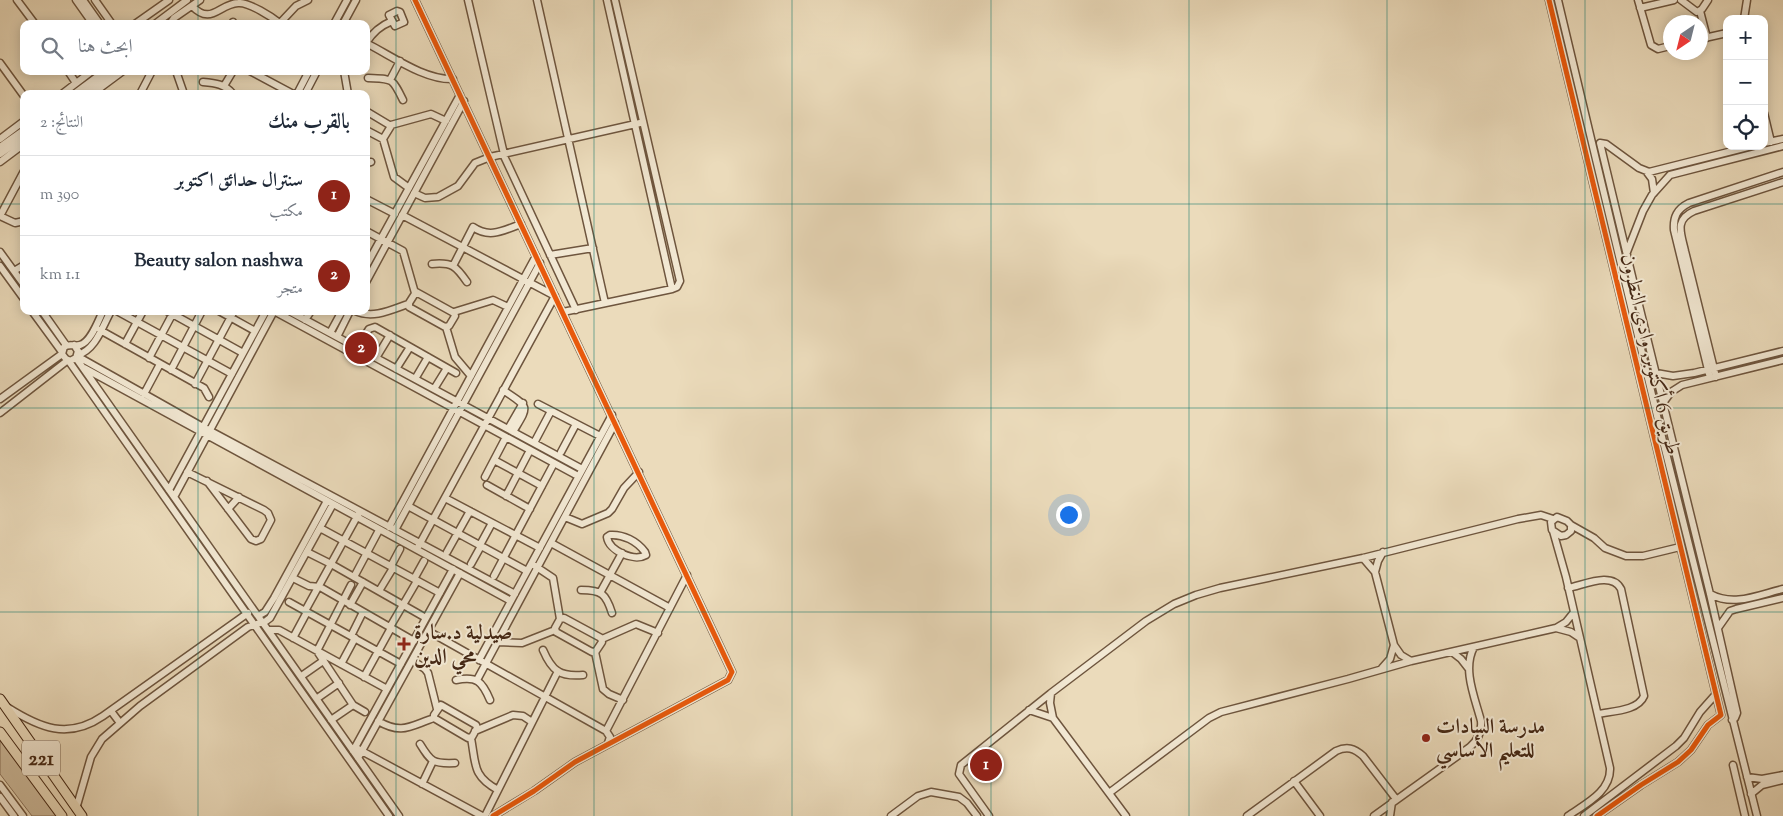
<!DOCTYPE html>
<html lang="ar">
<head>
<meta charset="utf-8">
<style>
  :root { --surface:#fff; --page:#f2f2f3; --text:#1f2937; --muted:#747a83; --line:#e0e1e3; --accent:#8f2418 }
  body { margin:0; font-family:"Sorts Mill Goudy",Amiri,serif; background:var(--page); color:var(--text); direction:rtl }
  .controls { position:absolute; right:15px; top:15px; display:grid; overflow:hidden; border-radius:10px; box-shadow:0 2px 12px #0003 }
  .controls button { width:45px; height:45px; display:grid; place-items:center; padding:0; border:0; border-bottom:1px solid var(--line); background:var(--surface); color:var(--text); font:25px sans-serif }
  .compass { position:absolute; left:1663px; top:15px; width:45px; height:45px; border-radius:50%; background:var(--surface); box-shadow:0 2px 12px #0003; rotate:215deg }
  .you { position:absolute; left:1068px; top:514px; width:18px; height:18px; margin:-12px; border:4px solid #fff; border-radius:50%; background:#1a73e8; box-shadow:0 0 0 8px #1a73e833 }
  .badge { display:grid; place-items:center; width:32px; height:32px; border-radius:50%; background:var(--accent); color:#fff; font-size:16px; font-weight:700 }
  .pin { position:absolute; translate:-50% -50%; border:2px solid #fff; box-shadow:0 1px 5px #0006 }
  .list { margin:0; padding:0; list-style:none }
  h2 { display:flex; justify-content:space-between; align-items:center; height:65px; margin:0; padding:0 20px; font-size:21px }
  h2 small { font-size:16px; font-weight:400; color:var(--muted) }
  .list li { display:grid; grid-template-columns:32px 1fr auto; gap:15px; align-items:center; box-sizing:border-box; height:80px; padding:0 20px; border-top:1px solid var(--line) }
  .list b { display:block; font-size:19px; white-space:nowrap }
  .list p { margin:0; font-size:16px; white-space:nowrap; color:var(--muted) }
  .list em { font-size:16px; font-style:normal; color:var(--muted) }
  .icon { flex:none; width:28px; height:28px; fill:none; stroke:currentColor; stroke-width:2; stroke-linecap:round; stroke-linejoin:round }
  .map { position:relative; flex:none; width:1783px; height:816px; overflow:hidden; direction:ltr }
  .search { position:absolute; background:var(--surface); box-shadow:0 2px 12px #0003; left:20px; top:20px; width:350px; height:55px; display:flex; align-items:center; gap:12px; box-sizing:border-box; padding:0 18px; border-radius:10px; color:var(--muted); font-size:19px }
  .panel { position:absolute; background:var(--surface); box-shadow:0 2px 12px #0003; left:20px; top:90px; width:350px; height:225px; border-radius:10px; direction:rtl }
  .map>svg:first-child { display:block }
</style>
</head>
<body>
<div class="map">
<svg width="1783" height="816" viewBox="0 0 1783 816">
  <rect width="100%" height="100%" fill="#ebdbbb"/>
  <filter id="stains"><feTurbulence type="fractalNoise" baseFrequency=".004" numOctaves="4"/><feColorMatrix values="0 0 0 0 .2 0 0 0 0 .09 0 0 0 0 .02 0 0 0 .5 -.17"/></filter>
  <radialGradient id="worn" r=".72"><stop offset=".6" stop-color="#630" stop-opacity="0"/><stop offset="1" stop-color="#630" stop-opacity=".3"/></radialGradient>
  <path fill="#cfbd9f" stroke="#8a725a" d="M0 737 59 816H32L0 774Z"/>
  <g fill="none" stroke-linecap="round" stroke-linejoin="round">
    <defs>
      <path id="minor" d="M17 0 35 24
        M76 0 93 24
        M83 0 100 24
        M95 0 112 24
        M415 0 732 672 728 680 575 762 534 791 493 816
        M468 0 504 154
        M537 0 605 303
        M607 0 672 289
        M1549 0 1721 715 1708 725 1691 750 1678 762 1641 785 1597 816
        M1558 0 1663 441 1757 816
        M1638 0 1651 45 1658 49 1670 46
        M1681 0 1697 12 1702 9 1708 0
        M192 6C211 26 219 4 238 3 249 2 272 17 281 24
        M1640 8 1674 0
        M397 11 400 12 404 22 395 26 389 15Z
        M1700 11 1707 38
        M1744 19 1747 0
        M392 21C380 26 373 32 366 43 392 56 424 80 453 79
        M233 22 234 24
        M280 23 296 6 308 0
        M135 24 169 0
        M155 24 187 0
        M170 24 174 18 200 0
        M334 24 347 0
        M343 24 356 0
        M1700 39 1727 33
        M0 63 24 96
        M68 71 76 83
        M176 71 184 94
        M250 71 293 94
        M344 71 348 94
        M368 78C392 79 392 77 403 100
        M390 80 400 61
        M203 82C215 83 225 84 233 94
        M224 86 233 71
        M62 94 92 71
        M74 94 105 71
        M83 94 114 71
        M92 94 123 71
        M140 94 152 71
        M297 94 309 71
        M305 94 317 71
        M366 111 391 126 383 139 366 130
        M1764 113 1771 142
        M391 125 431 114 446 121
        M0 139 24 121
        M383 139 394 177 409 188
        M1600 143 1638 301 1710 594 1737 713 1735 718 1732 720
        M1600 143 1606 144 1639 168 1649 172 1752 146
        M1764 143 1783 139
        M0 147 24 130
        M0 154 24 137
        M503 154 576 310
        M0 162 24 144
        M366 163 371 162
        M1646 171 1652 179 1654 193
        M414 193 425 198 438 197 458 186 475 163 490 157 640 123
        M366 199 395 214
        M402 215 555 296 418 547
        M0 216 24 171
        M0 216 15 223 24 221
        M366 231 403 251 415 293
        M0 252 24 285
        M1627 252 1643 211 1652 195 1670 175 1783 146
        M550 255 593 248
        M432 264C452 262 456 266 467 282
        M0 266 24 299
        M366 266 460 95
        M453 266 473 227C490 239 504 230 521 224
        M14 271 24 265
        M366 282 464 101
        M416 292 454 313 455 316 449 326 445 327 409 307V303Z
        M32 311 62 352
        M42 311 66 345
        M117 311 232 374
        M167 311 243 353
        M219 311 255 331
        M274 311 578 476
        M289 311 582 469
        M355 311C373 319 391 310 408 304
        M454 312 493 300 508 307
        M563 312 672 289 677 287 680 281 615 0
        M305 320 311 311
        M446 327 455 357 471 376
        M100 330 204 388 209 397
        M330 333 342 311
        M337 337 350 311
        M125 344 143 311
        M74 345 78 351 76 358 70 361 66 359 62 354 64 347C70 343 73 347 80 345 91 342 98 321 103 311
        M357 348 369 329 375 327 456 373
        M78 355C96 349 102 327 111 311
        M77 356 203 427 515 594
        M76 358 399 816
        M149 358 173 313
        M376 358 390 335
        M68 360 389 816
        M84 368 511 601
        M396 369 410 347
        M171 370 202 311
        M1656 373 1673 376 1694 373 1783 351
        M1716 377 1685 251C1681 233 1674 220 1694 211L1783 182
        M1710 378 1674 230C1673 217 1677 209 1689 203L1783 172
        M415 379 428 357
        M195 384 234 311
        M434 389 447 368
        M503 390C530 408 529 405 513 432
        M144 394 160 364
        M0 399 62 354
        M1663 403 1671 392 1682 385 1783 360
        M538 404 600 436
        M0 413 68 360
        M508 429 523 403
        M534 443 551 411
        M561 452 576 424
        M494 460 542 486
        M187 472 264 510 268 513 271 520 261 539 256 541 251 539 207 481
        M485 477 506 437
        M487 485 530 509
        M169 490 266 311
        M506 496 528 454
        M174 497 274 311
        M445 498 540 548
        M408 506 527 571
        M228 509 239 497
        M565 517 582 524 608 513 612 509 624 488 639 472
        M1557 517 1567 521 1571 525V531L1566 535 1561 536 1552 530 1551 522Z
        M1571 525 1594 538 1605 548 1626 556H1643L1680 547
        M389 527 536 256
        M320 528 440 593
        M395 530 540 263
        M1553 531 1566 577 1610 768C1611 792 1585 804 1568 816
        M610 535C623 534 637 541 645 552L646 555C634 562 609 551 607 537Z
        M551 543 670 608
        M480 545 492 523
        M307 552 331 564 426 618
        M447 552 470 511
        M1363 558 1375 572 1394 645 1401 655 1411 661
        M471 564 481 546
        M391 566 400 549
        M535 566 553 578 560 619
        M1375 572 1378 561 1383 552
        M494 576 552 467
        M354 577 378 532
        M293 578 309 586 320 587 414 641
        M414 579 424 561
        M351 585 317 651 353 705 365 712
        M1568 588C1584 585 1612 571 1621 589L1644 696C1638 711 1612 711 1598 714
        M581 590C602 590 606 594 612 613
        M379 591 393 568
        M600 593 622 553
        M1710 594C1734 607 1758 595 1783 589
        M289 602 401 664
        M350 605 363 582
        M305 611 359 513
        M258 616 265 612 274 598 327 501
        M564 618 601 638 602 642 596 651 592 652 556 632 555 628 560 619Z
        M390 627 417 581
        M1556 628 1571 632 1580 638
        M1718 628 1730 611 1736 609 1783 598
        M268 630H279L387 689
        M428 631 606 731 610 737 608 743
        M351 636 363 612
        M293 638 307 612
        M602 639 636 624 658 633
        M498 642 522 643 555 630
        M543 650C552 671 560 677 583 675
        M595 652 603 689 609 694 623 700
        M1452 652 1461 659 1468 668
        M412 660 425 669 428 673 437 709
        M479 660 612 415
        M341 664 355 638
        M1382 668 1390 659 1394 645
        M303 675 323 661
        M364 677 391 628
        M456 680C477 676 482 681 490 700
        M477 680 615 423
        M1051 693 1050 703 1053 718 1126 816
        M319 697 339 683
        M441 705 476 725 477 728 472 737 468 738 434 718V715Z
        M7 707C40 728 68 740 103 716L248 613
        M1029 710 1053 718
        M111 711 120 723
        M331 720 353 705
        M378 721C402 735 410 726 434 718
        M475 731 513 715 523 716 532 722
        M606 731 687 575
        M471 738C476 764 472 776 498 790
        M420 744C431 762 433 764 455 763
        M358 749 482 816
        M353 751 453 569
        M358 758 460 573
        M1733 765 1745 816
        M1747 777 1762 779 1783 775
        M1294 781 1320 816
        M422 784 433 761
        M0 785 23 816
        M1109 793 1209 718 1221 712 1348 679 1411 661 1556 628 1566 622 1574 612
        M1751 794 1762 785 1783 780
        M0 797 14 816
        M76 809 91 757 102 739 140 706 248 627 266 621 270 618 333 504
        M485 816 558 671
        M891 816 918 796 931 792 959 797 967 803 977 816
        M989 816 959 774 961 765 1051 693 1146 621 1174 604 1196 595 1220 588 1363 558 1518 519 1541 515 1553 519
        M1247 816 1336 751C1347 746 1354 748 1363 756L1396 799
        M1374 816 1470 747C1478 740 1482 731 1481 721 1475 698 1462 669 1474 647
        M1390 816 1392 802
        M1584 816 1676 746 1684 738 1700 712 1716 694"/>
      <path id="highway" d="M0 699 82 816
        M0 732 62 816"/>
    </defs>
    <use href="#minor" stroke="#6e553e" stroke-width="9"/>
    <use href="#highway" stroke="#452815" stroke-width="11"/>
    <use href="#minor" stroke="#f2e8d3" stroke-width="6"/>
    <use href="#highway" stroke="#ebdbbb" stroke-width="9"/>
    <defs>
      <path id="cycleway" d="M415 0 732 672 728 680 575 762 534 791 493 816
        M1549 0 1721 715 1708 725 1691 750 1678 762 1641 785 1597 816"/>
    </defs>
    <use href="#cycleway" stroke="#f2e8d3" stroke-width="8"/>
    <use href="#cycleway" stroke="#e8590c" stroke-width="5"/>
  </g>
  <path fill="none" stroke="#0f766e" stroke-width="1" stroke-opacity="0.55" d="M198 0V24M396 0V816M594 0V816M792 0V816M991 0V816M1189 0V816M1387 0V816M1585 0V816M198 71V94M0 204H24M366 204H1783M198 311V816M0 408H1783M0 612H1783"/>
  <g fill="#8f2418" stroke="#f2e8d3" stroke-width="2">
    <path d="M401.5 636.5h5v5h5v5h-5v5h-5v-5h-5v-5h5z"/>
    <circle cx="1426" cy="738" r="5"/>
  </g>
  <g text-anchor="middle" stroke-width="4" stroke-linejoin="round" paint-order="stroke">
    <rect fill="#f2e8d3" stroke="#79624e" stroke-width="1" x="22" y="740.5" width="38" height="35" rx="4"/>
    <g font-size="20" font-weight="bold" fill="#452815">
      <text x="41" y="765">221</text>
    </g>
    <g font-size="21" fill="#452815" stroke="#f2e8d3">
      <text transform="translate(1651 354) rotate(77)" y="7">طريق 6 أكتوبر, وادى النطرون</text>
    </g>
    <g font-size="21" font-weight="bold" fill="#452815" stroke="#f2e8d3" text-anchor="start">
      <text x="414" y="639">صيدلية د.سارة<tspan x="414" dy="24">محي الدين</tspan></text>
      <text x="1436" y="733">مدرسة السادات<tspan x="1436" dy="24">للتعليم الأساسي</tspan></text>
    </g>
  </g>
  <rect width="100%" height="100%" filter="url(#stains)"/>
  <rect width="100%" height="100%" fill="url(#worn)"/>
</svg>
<div class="controls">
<button>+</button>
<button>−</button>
<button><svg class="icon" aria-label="locate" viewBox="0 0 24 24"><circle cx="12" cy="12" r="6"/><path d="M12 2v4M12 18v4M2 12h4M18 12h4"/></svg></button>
</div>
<svg class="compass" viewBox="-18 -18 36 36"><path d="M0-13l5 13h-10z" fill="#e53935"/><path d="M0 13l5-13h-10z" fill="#747a83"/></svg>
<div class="you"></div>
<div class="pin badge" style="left:986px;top:765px">1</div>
<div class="pin badge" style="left:361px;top:348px">2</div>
<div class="search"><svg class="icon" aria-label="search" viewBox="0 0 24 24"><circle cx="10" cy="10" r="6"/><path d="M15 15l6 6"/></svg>ابحث هنا</div>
<section class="panel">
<h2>بالقرب منك<small>النتائج: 2</small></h2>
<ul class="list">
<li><span class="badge">1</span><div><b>سنترال حدائق اكتوبر</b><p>مكتب</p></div><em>390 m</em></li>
<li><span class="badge">2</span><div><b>Beauty salon nashwa</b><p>متجر</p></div><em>1.1 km</em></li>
</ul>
</section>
</div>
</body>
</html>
